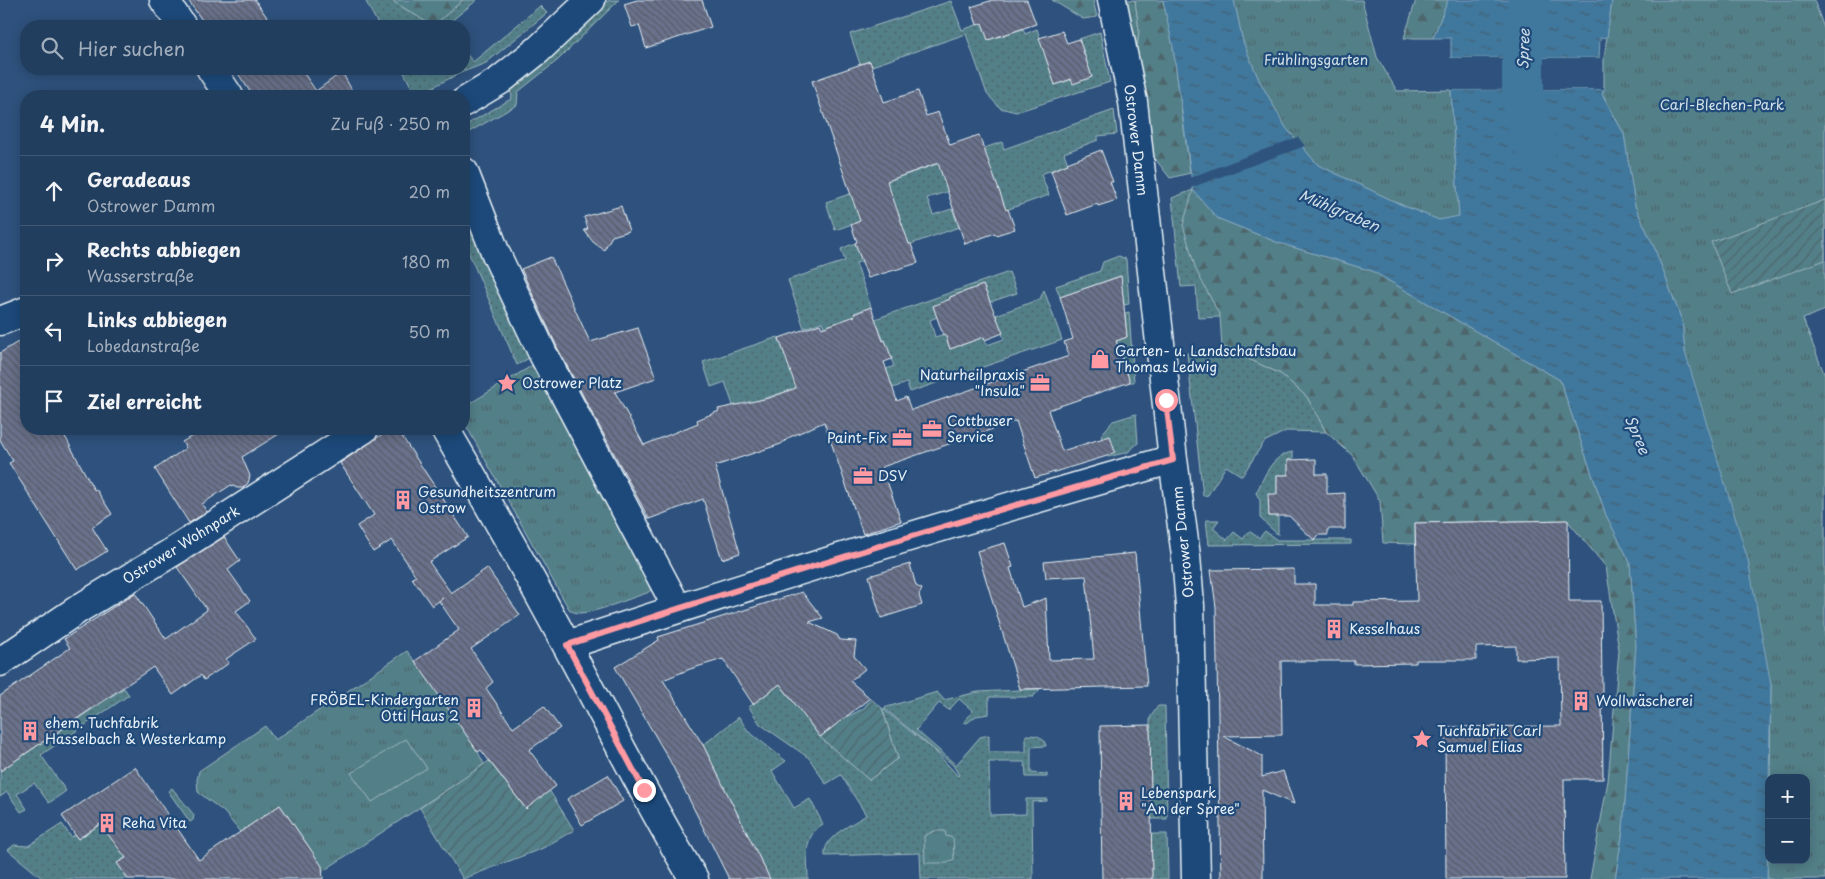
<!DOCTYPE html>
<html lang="de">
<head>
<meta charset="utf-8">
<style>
  :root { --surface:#223e5e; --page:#2a4564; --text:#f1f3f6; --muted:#a2aebc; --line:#3f5773 }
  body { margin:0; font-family:"Playpen Sans",sans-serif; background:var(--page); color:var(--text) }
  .controls { position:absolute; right:15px; bottom:15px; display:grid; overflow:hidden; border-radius:10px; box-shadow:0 2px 12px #0003 }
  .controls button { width:45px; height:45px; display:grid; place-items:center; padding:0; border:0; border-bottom:1px solid var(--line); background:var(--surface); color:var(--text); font:25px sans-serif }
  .stop { position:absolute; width:15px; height:15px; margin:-11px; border:4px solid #ff9aa2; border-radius:50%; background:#fff }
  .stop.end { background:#ff9aa2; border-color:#fff; box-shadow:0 1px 5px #0008 }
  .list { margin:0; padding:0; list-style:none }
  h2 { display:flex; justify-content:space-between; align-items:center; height:65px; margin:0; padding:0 20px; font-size:21px }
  h2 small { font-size:16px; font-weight:400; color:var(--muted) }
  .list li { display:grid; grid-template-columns:32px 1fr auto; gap:15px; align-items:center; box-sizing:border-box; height:70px; padding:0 20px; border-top:1px solid var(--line) }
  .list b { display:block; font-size:19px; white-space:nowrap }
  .list p { margin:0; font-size:16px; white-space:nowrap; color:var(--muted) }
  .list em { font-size:16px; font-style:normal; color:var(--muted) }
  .icon { flex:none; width:28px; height:28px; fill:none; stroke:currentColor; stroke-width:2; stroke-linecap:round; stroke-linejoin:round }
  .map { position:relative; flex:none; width:1825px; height:879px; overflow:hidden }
  .search { position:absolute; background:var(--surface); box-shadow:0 2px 12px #0003; left:20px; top:20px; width:450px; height:55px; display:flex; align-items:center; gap:12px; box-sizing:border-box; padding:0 18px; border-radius:20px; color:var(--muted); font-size:19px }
  .panel { position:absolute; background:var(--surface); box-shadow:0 2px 12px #0003; left:20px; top:90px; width:450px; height:345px; border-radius:20px }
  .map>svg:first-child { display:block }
</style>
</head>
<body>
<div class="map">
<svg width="1825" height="879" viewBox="0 0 1825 879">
  <defs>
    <pattern id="grass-dots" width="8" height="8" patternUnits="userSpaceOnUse" patternTransform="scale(1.25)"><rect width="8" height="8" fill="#537f88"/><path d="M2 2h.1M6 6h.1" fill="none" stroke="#4d666c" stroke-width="1.8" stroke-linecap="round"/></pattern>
    <pattern id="forest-firs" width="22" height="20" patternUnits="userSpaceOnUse" patternTransform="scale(1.25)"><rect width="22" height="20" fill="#537f88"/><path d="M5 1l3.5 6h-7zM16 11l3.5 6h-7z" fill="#4d666c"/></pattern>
    <pattern id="park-tufts" width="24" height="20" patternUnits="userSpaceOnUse" patternTransform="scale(1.25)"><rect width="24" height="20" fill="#537f88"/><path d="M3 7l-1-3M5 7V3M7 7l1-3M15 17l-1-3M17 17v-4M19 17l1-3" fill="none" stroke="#4d666c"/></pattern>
    <pattern id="garden-furrows" width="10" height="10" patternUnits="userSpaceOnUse" patternTransform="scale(1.25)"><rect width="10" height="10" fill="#537f88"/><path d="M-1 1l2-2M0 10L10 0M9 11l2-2" fill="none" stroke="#4d666c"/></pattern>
    <pattern id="water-ripples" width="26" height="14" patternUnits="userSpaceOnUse" patternTransform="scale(1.25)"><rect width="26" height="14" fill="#40779c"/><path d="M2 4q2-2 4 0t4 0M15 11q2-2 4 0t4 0" fill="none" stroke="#436073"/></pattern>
    <pattern id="building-back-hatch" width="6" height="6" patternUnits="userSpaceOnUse" patternTransform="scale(1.25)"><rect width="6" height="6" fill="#69718b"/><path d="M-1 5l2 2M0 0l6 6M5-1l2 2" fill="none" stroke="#585c6a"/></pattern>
  </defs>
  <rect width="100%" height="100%" fill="#2e527d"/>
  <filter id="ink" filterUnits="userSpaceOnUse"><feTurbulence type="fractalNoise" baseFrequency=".02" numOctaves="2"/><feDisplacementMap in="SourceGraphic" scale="10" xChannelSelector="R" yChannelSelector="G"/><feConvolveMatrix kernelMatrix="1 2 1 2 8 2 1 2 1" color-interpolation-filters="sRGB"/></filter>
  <g filter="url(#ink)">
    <path fill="url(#grass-dots)" stroke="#9eb8c0" d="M365 0H391L433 26 463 0H477L445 26H379Z
      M609 0H619L558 60 518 92 517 105 469 132 466 125 511 99 512 96 509 88 550 54Z
      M1123 0H1135L1139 30 1136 60Z
      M951 1 962 30 982 23 988 40 1023 29 1025 34 1037 29 1055 85 1071 80 1073 83 1092 77 1079 39 1100 32 1110 82 1016 112 1000 108 987 94 966 34 872 66 869 61 860 64 850 34Z
      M540 6 547 13 486 63 458 74 416 96 402 69H464V51L473 62Z
      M1114 110 1117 134 1098 136V140L1064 153 1068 164 1041 174 1049 195 1006 210 994 177 927 198 933 215 952 209 959 227 911 244H909L897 211 881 214 835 230 826 202 1002 142 1004 149Z
      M1193 190 1217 218 1223 283 1220 317 1198 318 1196 286 1181 287 1172 198Z
      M464 206 529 358 517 365 464 242Z
      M855 243 862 261 856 263 871 307 854 313 855 316 824 327 822 322 804 328 788 280 845 261 841 249Z
      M1119 256 1126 259 1129 304 1124 305 1120 276 1060 297 1056 286 1100 271 1103 262Z
      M1009 272 1017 293 990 302 983 285 950 297V299L933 306 937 317 930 320 935 337 945 334 950 349 984 337 987 345 1004 339 996 315 1040 299 1044 290 1062 340 910 392 907 383 821 413 810 384 734 408 725 382 711 387 703 362 778 337 785 355 816 344 877 373 894 366 875 319Z
      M1129 312 1134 382H1130L1116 341 1127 337 1125 313Z
      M1235 350 1240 355 1281 374 1307 397 1326 432 1286 431 1264 442 1242 476 1226 466 1208 495 1203 496 1187 353Z
      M1136 414 1138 443 1128 452 1108 457 1101 435 1113 421Z
      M1293 452V460H1288V475H1277V494L1269 495V516H1278V535L1260 518V500L1256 493C1265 476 1271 455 1293 452Z
      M1206 520H1219L1213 528 1227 540 1234 532 1243 539 1249 531 1259 538 1265 531 1277 540H1351V544L1209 545Z
      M780 684 820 737 869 780 898 758 882 708 937 753 958 776 959 775 953 765 884 708 937 692 944 700 978 692 1040 689 1033 697H989V714L976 716 967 723 964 722 973 711 959 699 949 710 939 703 916 730 956 765 980 737 989 735V752H1026V735C1036 735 1044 736 1046 746L1031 747V773L1047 774V777H1026L1025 762H989L990 815 1026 814V799H1047V801L1032 802 1033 879H921L920 853 825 856C822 836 854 824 866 815L841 775 826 784 809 758 760 724 749 707Z
      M124 688 129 695 41 755 66 791 49 803 34 783 17 794 27 809 21 812 7 792 0 797V771Z
      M1158 706H1165L1167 819H1151L1150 718Z
      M739 717 748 731 786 761 772 771 794 808 810 799 823 824C802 837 808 857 808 879H770L703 745Z
      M172 788 194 815 193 820 190 822 168 791Z
      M62 824 71 837 75 835 78 839 101 824 106 832 109 830 127 856 118 863 128 879H43L8 850 14 845 28 846Z
      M1151 834H1167L1168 879H1152Z"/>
    <path fill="url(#forest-firs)" stroke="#9eb8c0" d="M391 0H463L433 26Z
      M1052 0H1093L1097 17 1083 19Z
      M1135 0H1163L1173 47 1190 173 1170 178 1153 156 1136 60 1139 30Z
      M1416 0H1448L1433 38H1404Z
      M1193 190 1217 218 1279 243 1372 271 1560 380 1606 515 1630 562 1636 646 1623 831 1615 879H1590L1608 781 1619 650 1606 567 1567 520 1415 523V544L1383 543 1380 501 1353 456 1326 432 1307 397 1281 374 1240 355 1235 350 1222 347 1220 316 1196 270 1183 225Z"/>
    <path fill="url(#park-tufts)" stroke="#9eb8c0" d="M1234 0H1362L1377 57 1397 91 1451 90 1459 217 1439 220 1404 206 1318 165 1286 128 1259 80 1243 42Z
      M1612 0H1814L1825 31V310L1803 319 1825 376V879H1767L1769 816V860H1806V778H1770L1771 685 1685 352 1682 321 1654 247 1635 206 1624 134 1602 93 1604 89V58Z
      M533 365 654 588 647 593C630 598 596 613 580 613 576 613 572 612 569 609L464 422V407Z
      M407 651 428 678 478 752 484 764 469 775 311 879V850L280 805 240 832 224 812 198 792 197 780 199 771 265 726 275 740Z
      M934 831H945L946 836 953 838 954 859 947 863H925L924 836Z"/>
    <path fill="url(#garden-furrows)" stroke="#9eb8c0" d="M1825 200V260L1732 294 1711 242Z
      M871 699 882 708 898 758 869 780 820 737 846 717 863 709Z
      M489 761 525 808 549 790 574 830 543 848 463 879 420 808Z"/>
    <path fill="#537f88" stroke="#9eb8c0" d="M406 739 427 768 372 802 351 773Z"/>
    <path fill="url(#water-ripples)" stroke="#83a8c1" d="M1163 0H1234L1243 42 1259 80 1286 128 1318 165 1404 206 1439 220 1459 216 1451 90 1604 89 1602 94 1624 134 1635 206 1654 247 1682 321 1685 352 1748 560 1771 685 1767 879H1615L1623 831 1636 646 1630 562 1606 515 1560 380 1372 271 1279 243 1217 218 1193 190 1173 47Z
      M1448 0H1612L1607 37 1600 38 1599 58H1451V38H1433Z"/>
    <path fill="#2e527d" d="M1451 58H1601L1599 61H1451Z
      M1451 87H1604V89L1451 90Z
      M1298 137 1305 146 1190 188 1189 178Z"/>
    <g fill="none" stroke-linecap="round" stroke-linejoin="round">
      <path stroke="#40779c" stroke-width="42" d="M1529 0 1523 34V105L1536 146"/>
    </g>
    <path fill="url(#building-back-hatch)" stroke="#e8f1f8" d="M188 0H255L273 26H206Z
      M637 0H702L711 27 646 48 639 25 632 27 624 4Z
      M993 0H1027L1036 24 988 40 982 23 977 25 971 7Z
      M1062 31 1067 43 1079 39 1092 77 1073 84 1071 79 1055 85 1039 38Z
      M870 61 884 102 918 91 926 116 938 112 950 145 979 135 1006 210 1008 209 1015 229 996 235 995 233 965 244 938 163 887 181 909 244H911L918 263 868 278 855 243 857 242 851 225 860 221 812 81Z
      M235 69H301L316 91 342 72 355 96H253Z
      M1101 150 1113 182H1110L1117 200 1098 206 1097 204 1067 215 1051 171 1068 164 1067 163Z
      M621 206 629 231 612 236 604 250 593 242 584 230 588 229 584 217Z
      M551 257 590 342 638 328 656 378 615 392 644 445 698 423 697 420 719 411 718 409 769 398 796 388 779 338 820 324 822 328 855 316 854 314 871 307 883 341 885 340 892 359 884 362 897 401 906 397 911 410 1069 356 1064 342 1073 339 1060 297 1121 276 1127 337 1116 341 1130 382 1048 410 1062 451 1110 436 1115 452 1107 456 1035 478 1016 421 882 467 901 521 863 534 824 422 790 437 781 444 715 466 740 553 722 559 703 499 649 519 557 347 521 269Z
      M983 285 1003 333 985 340 984 337 950 349 945 334 943 335 933 306 950 299V297Z
      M26 337V429H61L94 490 96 489 112 514 92 527 107 551 77 570 9 463 13 461 0 440V353Z
      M204 429H287L242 457 250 476 248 483 243 488H237L231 485 202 504 207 512 189 523 155 469 186 448 182 442Z
      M390 429H397L468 537 429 562 451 593 487 568 520 615 471 649 493 682 486 688 513 728 544 706 560 728 529 750 556 786 526 809 481 750 478 752 415 661 459 630 439 601 443 598 432 606 412 578 416 576 392 540 373 552 357 526 374 515 340 463Z
      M1316 459V474H1327V494L1345 493V529H1328V535H1319L1314 540 1289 516H1269L1268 494H1277V475H1288V460Z
      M1568 520 1569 601H1601L1603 779H1564L1565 879H1446L1445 727 1561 726 1560 658 1516 659V646L1476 647V660H1416V663L1354 664V661H1281L1282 735 1223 736 1262 756V777L1283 771 1294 804 1262 790 1263 879H1221L1216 607 1211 570 1294 569V584H1315V605H1353V602L1417 601 1415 523Z
      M224 537 240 561 228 570 250 601 236 611 256 639 226 659 229 663 204 680 201 675 173 695 153 667 0 771V696L70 648 64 639 135 593 166 639 207 610 177 567Z
      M1005 543 1013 567 1010 568 1022 607 1046 598 1049 660 1094 659 1086 576 1046 578 1044 562 1135 553 1147 686 1020 689 977 551Z
      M910 564 916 586 922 589 919 595 922 605 881 618 869 576Z
      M802 592 823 618 809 622 837 635 840 640 856 641 854 656 865 669 850 681 870 698 820 737 780 684 753 704 723 659 690 669 663 680 703 745 770 879H729L670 761 615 667 659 640 658 637Z
      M1150 725 1152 879H1102L1100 726Z
      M135 767 199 860 280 805 322 866 323 879H128L117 863 126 858 100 824 78 839 62 816Z
      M608 775 623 801 582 825 567 799Z"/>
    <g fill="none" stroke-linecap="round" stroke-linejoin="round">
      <defs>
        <path id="minor" d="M164 0 182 26
          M1112 0 1133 102 1173 459 1186 556 1190 606 1196 879
          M211 69 229 96
          M464 102 499 81 538 50 591 0
          M464 172 496 254 543 354 678 609
          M0 321 26 311
          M445 429C487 501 528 573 567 646 609 724 648 803 694 879
          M567 645C767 579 970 517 1173 459
          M0 662 80 608 179 548 364 429"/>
      </defs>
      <use href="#minor" stroke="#e8f1f8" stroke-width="31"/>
      <use href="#minor" stroke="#1f4a7a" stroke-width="28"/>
    </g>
  </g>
  <g fill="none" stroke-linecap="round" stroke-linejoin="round" filter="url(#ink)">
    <path stroke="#ff9aa2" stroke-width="6" d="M644 790 567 645C767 579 970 517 1173 460L1166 400"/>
  </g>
  <defs>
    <symbol id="shop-bare" viewBox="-9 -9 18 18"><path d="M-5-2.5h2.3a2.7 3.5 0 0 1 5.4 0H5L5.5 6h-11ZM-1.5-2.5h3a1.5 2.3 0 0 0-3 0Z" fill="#ff9aa2" stroke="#1f4a7a" stroke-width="2.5" paint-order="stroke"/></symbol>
    <symbol id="sight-bare" viewBox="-9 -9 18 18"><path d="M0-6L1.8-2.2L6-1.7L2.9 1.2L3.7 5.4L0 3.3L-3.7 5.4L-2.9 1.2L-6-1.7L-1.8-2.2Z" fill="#ff9aa2" stroke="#1f4a7a" stroke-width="2.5" paint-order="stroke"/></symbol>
    <symbol id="office-bare" viewBox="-9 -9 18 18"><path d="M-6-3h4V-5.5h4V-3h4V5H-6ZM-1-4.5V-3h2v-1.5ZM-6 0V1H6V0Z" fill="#ff9aa2" stroke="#1f4a7a" stroke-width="2.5" paint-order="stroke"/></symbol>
    <symbol id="building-bare" viewBox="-9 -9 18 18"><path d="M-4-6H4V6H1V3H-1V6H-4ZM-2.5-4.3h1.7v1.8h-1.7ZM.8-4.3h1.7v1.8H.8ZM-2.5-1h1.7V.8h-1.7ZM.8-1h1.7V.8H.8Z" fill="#ff9aa2" stroke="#1f4a7a" stroke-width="2.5" paint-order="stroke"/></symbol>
  </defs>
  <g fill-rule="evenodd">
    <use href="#shop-bare" x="1086" y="345" width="28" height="28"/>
    <use href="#sight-bare" x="493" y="369" width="28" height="28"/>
    <use href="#office-bare" x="1026" y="369" width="28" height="28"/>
    <use href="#office-bare" x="918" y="415" width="28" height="28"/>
    <use href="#office-bare" x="888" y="424" width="28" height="28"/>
    <use href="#office-bare" x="849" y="462" width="28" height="28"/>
    <use href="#building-bare" x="389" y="486" width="28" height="28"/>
    <use href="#building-bare" x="1320" y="615" width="28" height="28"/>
    <use href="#building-bare" x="1567" y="687" width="28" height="28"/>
    <use href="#building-bare" x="460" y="694" width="28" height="28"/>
    <use href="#building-bare" x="16" y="717" width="28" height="28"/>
    <use href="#sight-bare" x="1408" y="725" width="28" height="28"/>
    <use href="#building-bare" x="1112" y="787" width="28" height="28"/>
    <use href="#building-bare" x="93" y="809" width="28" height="28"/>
  </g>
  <g text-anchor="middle" stroke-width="4.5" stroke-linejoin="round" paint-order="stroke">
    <g font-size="14" fill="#d2e0e7" stroke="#1f4a7a">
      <text x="1316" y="65">Frühlingsgarten</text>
      <text x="1722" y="110">Carl-Blechen-Park</text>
    </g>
    <g font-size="14" fill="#e8f1f8" stroke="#1f4a7a">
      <text transform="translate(1136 140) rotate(83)" y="5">Ostrower Damm</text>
      <text transform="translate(1183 542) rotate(-96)" y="5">Ostrower Damm</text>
      <text transform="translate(181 545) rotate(-32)" y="5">Ostrower Wohnpark</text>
    </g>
    <g font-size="14" fill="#e8f1f8" stroke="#1f4a7a" text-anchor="start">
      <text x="1115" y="356">Garten- u. Landschaftsbau<tspan x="1115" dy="16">Thomas Ledwig</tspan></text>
      <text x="1025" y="380" text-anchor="end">Naturheilpraxis<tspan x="1025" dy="16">"Insula"</tspan></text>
      <text x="522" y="388">Ostrower Platz</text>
      <text x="947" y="426">Cottbuser<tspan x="947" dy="16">Service</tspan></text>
      <text x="887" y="443" text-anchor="end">Paint-Fix</text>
      <text x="878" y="481">DSV</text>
      <text x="418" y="497">Gesundheitszentrum<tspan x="418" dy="16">Ostrow</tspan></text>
      <text x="1349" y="634">Kesselhaus</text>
      <text x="459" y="705" text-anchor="end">FRÖBEL-Kindergarten<tspan x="459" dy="16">Otti Haus 2</tspan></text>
      <text x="1596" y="706">Wollwäscherei</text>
      <text x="45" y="728">ehem. Tuchfabrik<tspan x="45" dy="16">Hasselbach &amp; Westerkamp</tspan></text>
      <text x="1437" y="736">Tuchfabrik Carl<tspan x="1437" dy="16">Samuel Elias</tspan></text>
      <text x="1141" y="798">Lebenspark<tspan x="1141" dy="16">"An der Spree"</tspan></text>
      <text x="122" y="828">Reha Vita</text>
    </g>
    <g font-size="15" font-style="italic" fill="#cfdfea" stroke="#1f4a7a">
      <text transform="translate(1524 49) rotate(-88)" y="5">Spree</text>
      <text transform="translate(1339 211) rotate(23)" y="5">Mühlgraben</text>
      <text transform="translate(1637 435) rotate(67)" y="5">Spree</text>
    </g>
  </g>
</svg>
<div class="controls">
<button>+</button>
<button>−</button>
</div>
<div class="stop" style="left:1166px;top:400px"></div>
<div class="stop end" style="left:644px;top:790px"></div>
<div class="search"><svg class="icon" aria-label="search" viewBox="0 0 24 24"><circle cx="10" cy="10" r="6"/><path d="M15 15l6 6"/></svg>Hier suchen</div>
<section class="panel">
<h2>4 Min.<small>Zu Fuß · 250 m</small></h2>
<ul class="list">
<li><svg class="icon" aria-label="ahead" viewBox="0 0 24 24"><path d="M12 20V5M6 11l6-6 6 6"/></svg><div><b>Geradeaus</b><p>Ostrower Damm</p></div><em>20 m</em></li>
<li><svg class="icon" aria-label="right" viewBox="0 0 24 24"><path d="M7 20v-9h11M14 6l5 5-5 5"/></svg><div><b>Rechts abbiegen</b><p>Wasserstraße</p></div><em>180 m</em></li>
<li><svg class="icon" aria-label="left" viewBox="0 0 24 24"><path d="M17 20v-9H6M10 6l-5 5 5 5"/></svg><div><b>Links abbiegen</b><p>Lobedanstraße</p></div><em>50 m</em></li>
<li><svg class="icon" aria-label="arrive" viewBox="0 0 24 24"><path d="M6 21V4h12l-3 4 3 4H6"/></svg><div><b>Ziel erreicht</b></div></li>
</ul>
</section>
</div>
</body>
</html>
